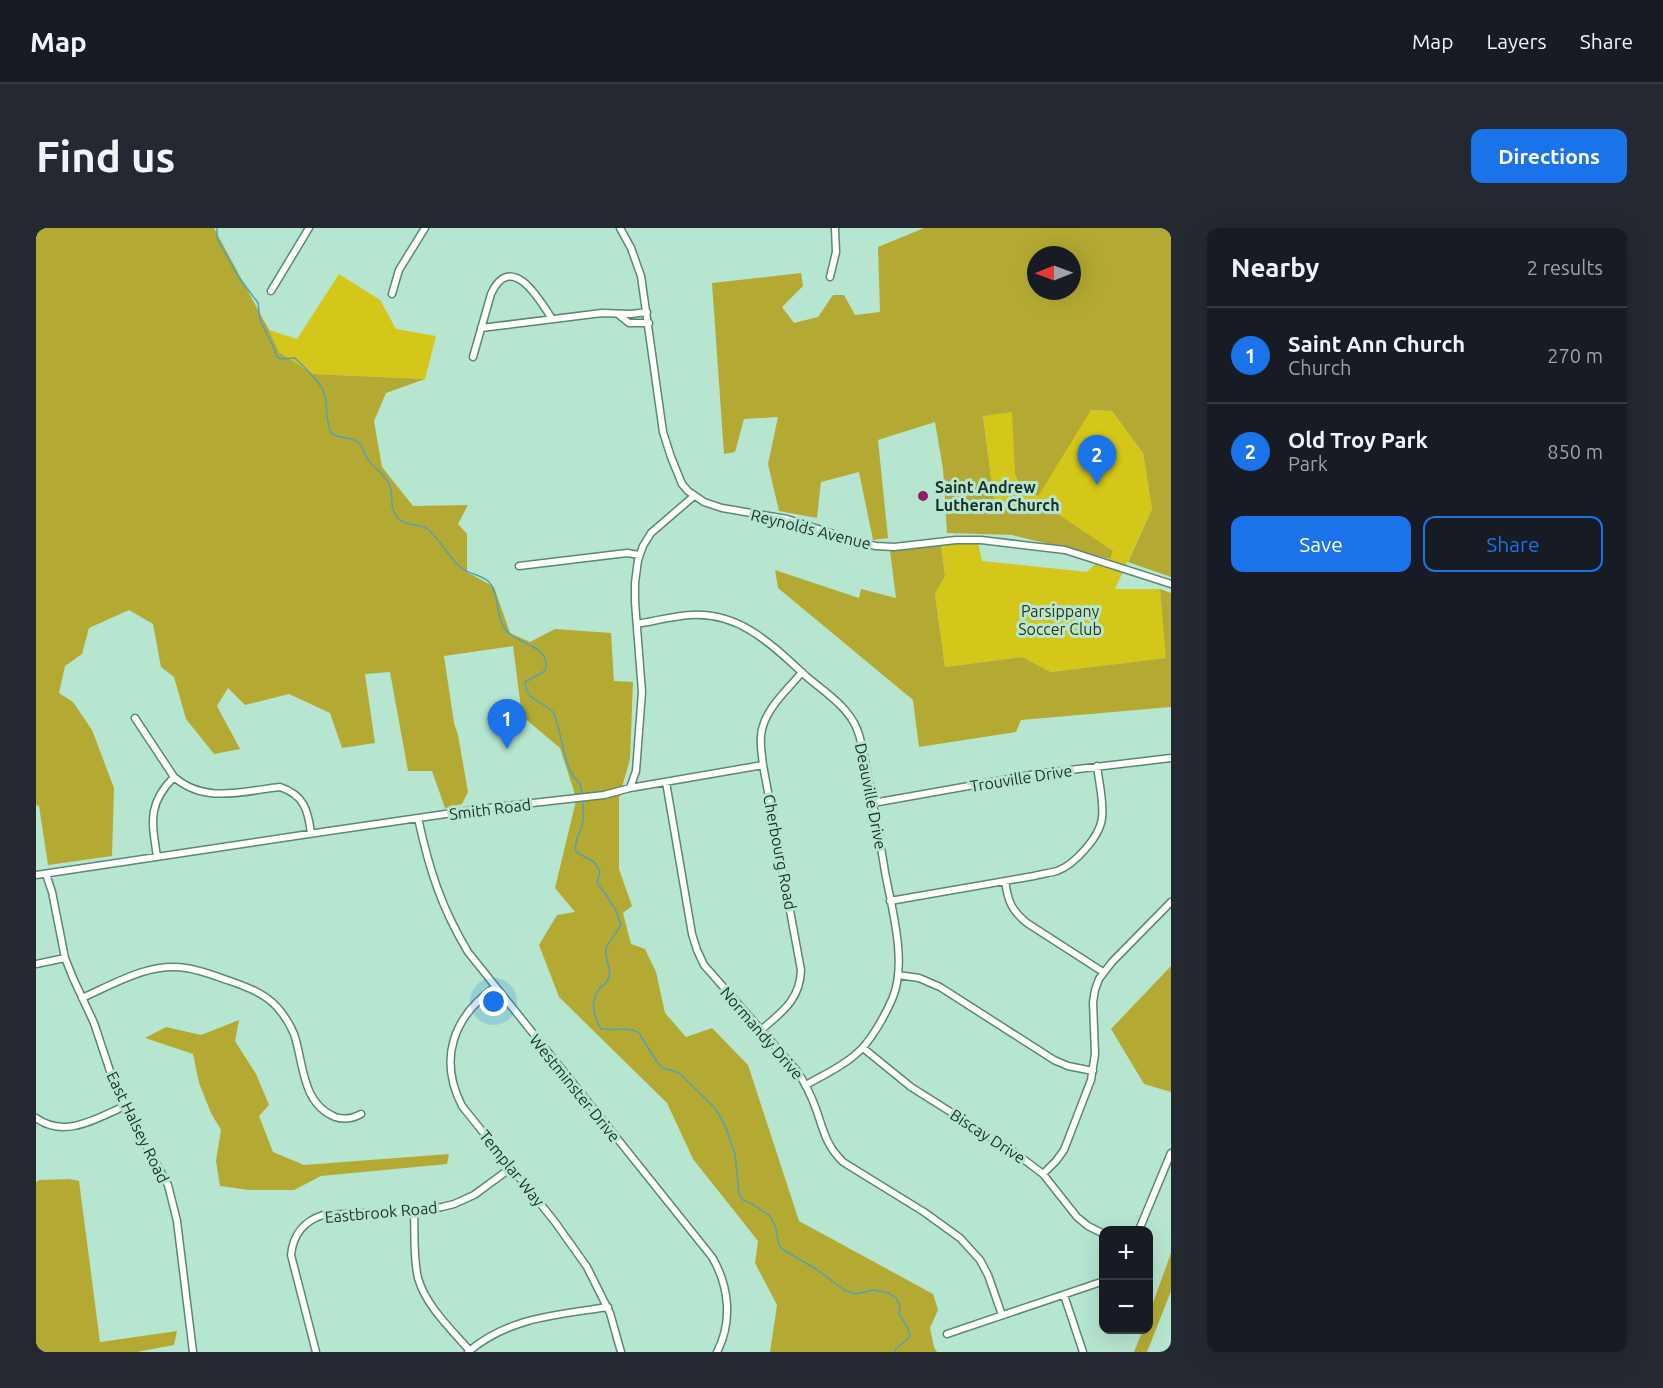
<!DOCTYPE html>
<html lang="en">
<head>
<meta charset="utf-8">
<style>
  :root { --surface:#171b24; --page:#242831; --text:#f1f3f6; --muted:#9ea1a6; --line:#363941; --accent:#1a73e8 }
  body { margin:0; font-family:Ubuntu,sans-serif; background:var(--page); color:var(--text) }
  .controls { position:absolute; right:18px; bottom:18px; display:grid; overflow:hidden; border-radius:12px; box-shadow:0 6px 24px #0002 }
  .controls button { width:54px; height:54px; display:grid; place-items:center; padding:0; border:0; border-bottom:2px solid var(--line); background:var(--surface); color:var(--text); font:30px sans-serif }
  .compass { position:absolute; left:991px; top:18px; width:54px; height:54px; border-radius:50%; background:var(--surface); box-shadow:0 6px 24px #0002; rotate:269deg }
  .you { position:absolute; left:458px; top:774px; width:21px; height:21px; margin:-15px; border:4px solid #fff; border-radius:50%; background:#1a73e8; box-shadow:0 0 0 9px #1a73e833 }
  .badge { display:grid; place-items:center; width:39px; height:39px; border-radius:50%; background:var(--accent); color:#fff; font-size:20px; font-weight:700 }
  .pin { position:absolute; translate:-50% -50px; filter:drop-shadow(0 2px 3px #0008) }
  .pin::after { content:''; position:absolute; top:32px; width:21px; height:18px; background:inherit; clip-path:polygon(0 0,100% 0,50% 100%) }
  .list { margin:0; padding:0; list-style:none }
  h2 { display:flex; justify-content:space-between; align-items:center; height:78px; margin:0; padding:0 24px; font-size:26px }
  h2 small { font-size:20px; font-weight:400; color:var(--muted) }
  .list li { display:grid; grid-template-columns:39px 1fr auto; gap:18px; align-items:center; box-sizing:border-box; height:96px; padding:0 24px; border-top:2px solid var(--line) }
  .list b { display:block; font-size:22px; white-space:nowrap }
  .list p { margin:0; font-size:20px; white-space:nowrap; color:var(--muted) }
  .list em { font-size:20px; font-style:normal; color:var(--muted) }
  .actions { display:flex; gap:12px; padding:18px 24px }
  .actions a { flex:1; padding:14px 0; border:2px solid var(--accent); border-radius:12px; text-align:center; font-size:21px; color:var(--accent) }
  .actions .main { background:var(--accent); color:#fff }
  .map { position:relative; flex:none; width:1135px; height:1124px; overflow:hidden; border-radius:12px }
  header { display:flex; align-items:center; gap:36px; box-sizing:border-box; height:84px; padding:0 30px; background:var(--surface); border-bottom:2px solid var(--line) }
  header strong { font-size:28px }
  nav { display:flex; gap:33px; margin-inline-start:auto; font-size:21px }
  .intro { display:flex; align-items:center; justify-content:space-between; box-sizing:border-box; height:144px; padding:0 36px }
  h1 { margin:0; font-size:42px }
  .button { padding:15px 27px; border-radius:12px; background:var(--accent); color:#fff; font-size:21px; font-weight:700 }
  main { display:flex; gap:36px; padding:0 36px }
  aside { flex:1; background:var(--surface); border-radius:12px; box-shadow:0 6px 24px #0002 }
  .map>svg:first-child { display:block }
</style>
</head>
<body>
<header>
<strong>Map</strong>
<nav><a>Map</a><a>Layers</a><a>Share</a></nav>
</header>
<div class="intro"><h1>Find us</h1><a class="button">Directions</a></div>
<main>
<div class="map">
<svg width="1135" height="1124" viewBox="0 0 1135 1124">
  <rect width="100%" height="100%" fill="#b6e6cf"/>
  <path fill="#d4c719" d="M303 46 344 72 360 101 400 108 389 151 277 146 243 124 233 102 261 111Z
    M1055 182 1076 183 1107 225 1116 281 1079 361H1124L1131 430 1015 444 986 429 909 439 899 366 909 348 905 316 942 315 946 333 1051 344 1064 331H1074L1010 278 959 281 947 187 977 183 979 246Z"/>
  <path fill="#b4aa33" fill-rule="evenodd" d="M0 0H178L233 102 243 124 277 146 389 151 350 165 338 193 346 239 377 278 432 277 422 296 431 306V344L458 359 474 405 494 414 519 401 575 405 578 453 597 454 594 531 583 570V641L596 678 587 685 595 716 609 721 620 744 629 785 650 809 676 800 712 837 763 993 897 1066 902 1082 894 1100 898 1119 901 1124H734L741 1077 719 1035 722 1013 657 931 631 875 523 769 503 717 521 687 539 684 519 660 539 577 538 563 524 520 486 488 477 418 408 428 418 495 422 507 432 564 426 576 409 580 396 543H372L354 444 329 446 339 515 306 520 294 485 253 466 209 477 192 460 181 478 204 521 178 526 150 491 138 449 125 439 117 396 93 382 53 400 46 426 29 438 23 465 37 474 56 502 78 560 76 628 12 637 3 578 0 577Z
    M888 0H1135V349L1092 334 1116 281 1107 225 1076 183 1055 182 1003 267H989L979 246 976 184 947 188 959 280 1010 278 1077 323 1074 331 976 307 911 305 907 241 899 194 842 212 852 310 837 312 823 244 785 254 781 290 743 283 732 236 742 189 708 191 699 224 688 226 676 55 765 45 767 58 746 79 758 95 782 89 797 67H808L819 87 844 84 842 19ZM1000 27H1036V63H1000Z
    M905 316 909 348 899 366 909 439 986 429 1015 444 1130 430 1124 361 1135 365V479L985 492 980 504 883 519 877 472 742 360 739 342 823 370 825 361 860 370 854 323Z
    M1135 738V864L1108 856 1075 801Z
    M203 792 199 813 220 846 233 877 223 888 237 924 268 937 413 926 411 936 285 948 258 962H213L184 958 180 933 185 902 175 885 163 855 157 826 109 810 130 799 165 807Z
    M33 951 43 953 64 1114 141 1103 138 1117 101 1124H0V954L3 952Z
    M1135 1025V1063L1111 1124H1098L1107 1102H1112L1113 1086Z"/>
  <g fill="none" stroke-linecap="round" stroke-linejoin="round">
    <path stroke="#579fb4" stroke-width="1.5" d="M181 0V10L202 48 222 75 224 92 238 120 241 129 245 131 259 130C268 139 287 156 289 168 292 181 289 194 296 206 303 210 311 209 318 212 327 215 327 223 331 230 336 239 351 248 354 258 358 270 352 282 364 292 371 298 383 296 390 300 405 310 412 331 427 341 434 346 445 347 452 353 464 365 459 387 469 401 481 418 516 416 509 443L489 454C491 475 505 471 516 483 519 486 520 491 521 496 527 513 529 545 544 555L546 566
      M546 571C548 580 548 589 546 598 543 607 538 614 540 624L558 634 564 643 561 655 573 671 580 683 585 696C582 705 571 714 570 721 568 730 576 740 573 749 572 754 567 757 564 760 554 773 557 788 565 801 577 803 593 798 603 805L621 834 627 840 643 845 679 880 689 897 699 926 703 966 707 972 718 977 734 988 740 1000 742 1014 746 1021 780 1041 808 1062 819 1066 838 1062 853 1065 861 1071 864 1079 863 1086 872 1100 874 1109 860 1121 859 1124"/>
    <defs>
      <path id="minor" d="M584 0 595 20 605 48 627 204 635 229 646 256 652 263 668 274 686 280 751 291 826 315 840 318 858 319 920 312H945L1029 322 1135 356
        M794 49 800 24 799 0
        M235 63 273 0
        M356 66 363 42 389 0
        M583 87 593 95H613
        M445 100 566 85 595 86 611 84
        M437 129 455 66C475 22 504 72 516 91
        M483 338 591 325 603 327
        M601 396C619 393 637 388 655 387 705 384 737 418 771 449 789 464 812 479 821 501 827 516 829 534 832 550 838 581 844 612 849 644 856 681 871 734 857 769 850 786 834 815 820 826 806 839 787 847 770 857
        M99 490 138 549C169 576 207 563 244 559 268 567 272 582 275 605
        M630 554 656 706 661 722 668 737 761 843C769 855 775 867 780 881 788 903 789 916 807 934L888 984 924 1010 944 1032 952 1047 966 1087
        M594 560 727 537
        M837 575 1000 546 1135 530
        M382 590C393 641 405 679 432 724L676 1029C693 1058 697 1093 681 1124
        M121 629C116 594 111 576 138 549
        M10 646 16 664 29 730 37 750 58 795 75 846 89 878 132 957 141 993 157 1124
        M0 647 293 603 444 581 568 567 594 560 600 543 606 464 599 374V355L602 332 607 318 615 305 658 268
        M969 653C972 673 975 682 991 695L1067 744
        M854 673 998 648C1005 646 1014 645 1021 643 1038 637 1064 609 1066 590 1068 574 1063 555 1061 538
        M0 736 29 730
        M862 747 883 750 904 759 1018 832 1032 838 1057 843
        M459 759C417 789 402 831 426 878L519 994 551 1039 574 1085 585 1124
        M46 770C78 756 113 734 150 740 165 742 179 748 194 753 211 759 228 765 241 779 248 787 254 796 258 806 268 835 265 875 299 889 308 892 316 891 325 886
        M725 802C746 784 764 772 765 742L727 537C726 527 724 518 725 508 727 482 751 463 766 444
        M827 820 875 859 978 924 1007 946 1041 989 1052 998 1068 1006
        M0 890C29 911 61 890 89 878
        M1007 946 1020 933 1028 922 1055 852 1059 826 1057 774 1059 762 1063 751 1076 734 1135 674
        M378 983C379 1005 377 1029 382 1050 390 1078 415 1101 434 1123
        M1103 1002 1135 925
        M1028 1067 1047 1124
        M911 1106 1068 1053
        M280 1124 255 1027C257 1007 268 993 287 987L378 983 406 979 418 976 438 967 475 940
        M432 1124C473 1089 521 1087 572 1079"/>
    </defs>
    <use href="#minor" stroke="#5a8873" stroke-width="9"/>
    <use href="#minor" stroke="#fff" stroke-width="6"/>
  </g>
  <circle fill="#971870" stroke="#b6e6cf" stroke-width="2" cx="887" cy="268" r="6"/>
  <g text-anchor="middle" stroke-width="6" stroke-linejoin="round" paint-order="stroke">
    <g font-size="16" font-weight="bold" fill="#1d3027" stroke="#b6e6cf" text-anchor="start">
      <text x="899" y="265">Saint Andrew<tspan x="899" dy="18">Lutheran Church</tspan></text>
    </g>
    <g font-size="16" fill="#1d3027" stroke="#b6e6cf">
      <text transform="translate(775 301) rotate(14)" y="6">Reynolds Avenue</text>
      <text transform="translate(985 550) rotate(-9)" y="6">Trouville Drive</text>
      <text transform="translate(835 568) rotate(79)" y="6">Deauville Drive</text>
      <text transform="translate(454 581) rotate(-7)" y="6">Smith Road</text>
      <text transform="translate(744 624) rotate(79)" y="6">Cherbourg Road</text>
      <text transform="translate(726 805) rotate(49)" y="6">Normandy Drive</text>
      <text transform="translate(539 860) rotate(51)" y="6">Westminster Drive</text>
      <text transform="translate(102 899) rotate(64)" y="6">East Halsey Road</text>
      <text transform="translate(952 908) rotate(33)" y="6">Biscay Drive</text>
      <text transform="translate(476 940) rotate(51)" y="6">Templar Way</text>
      <text transform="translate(345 984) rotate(-5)" y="6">Eastbrook Road</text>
    </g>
    <g font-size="16" fill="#35331a" stroke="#b6e6cf">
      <text x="1024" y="389">Parsippany<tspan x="1024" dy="18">Soccer Club</tspan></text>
    </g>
  </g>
</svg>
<div class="controls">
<button>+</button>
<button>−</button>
</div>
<svg class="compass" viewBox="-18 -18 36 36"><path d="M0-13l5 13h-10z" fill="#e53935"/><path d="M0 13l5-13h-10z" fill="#9ea1a6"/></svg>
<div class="you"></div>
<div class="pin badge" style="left:471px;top:521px">1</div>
<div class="pin badge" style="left:1061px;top:257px">2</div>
</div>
<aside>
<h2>Nearby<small>2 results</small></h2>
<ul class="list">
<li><span class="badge">1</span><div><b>Saint Ann Church</b><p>Church</p></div><em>270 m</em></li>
<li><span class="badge">2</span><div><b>Old Troy Park</b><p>Park</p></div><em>850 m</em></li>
</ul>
<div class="actions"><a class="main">Save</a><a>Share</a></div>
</aside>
</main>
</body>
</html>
